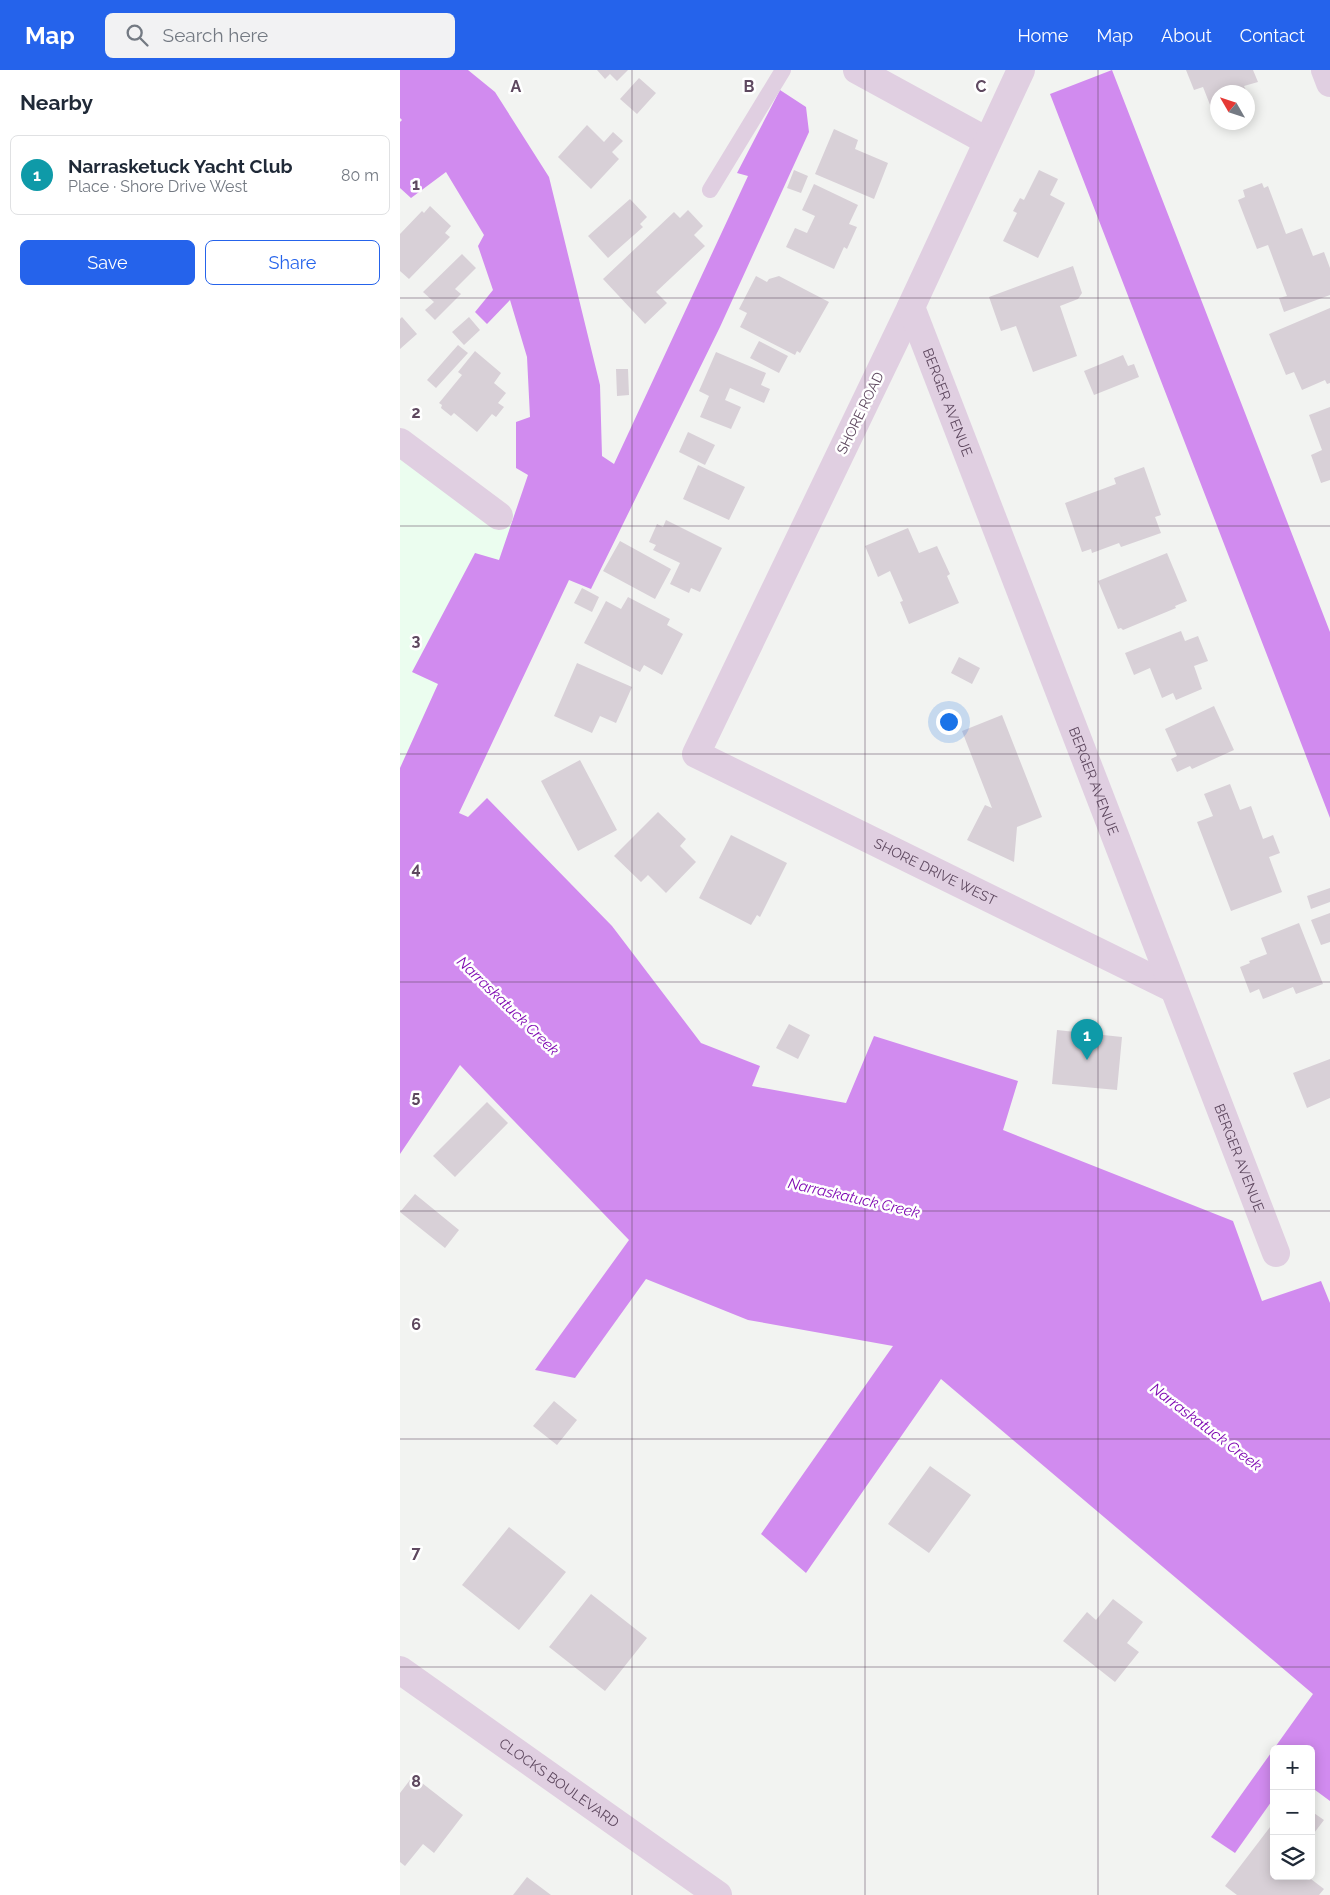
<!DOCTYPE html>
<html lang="en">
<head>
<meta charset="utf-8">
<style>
  :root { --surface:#fff; --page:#f2f2f3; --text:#1f2937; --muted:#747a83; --line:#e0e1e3; --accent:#2563eb }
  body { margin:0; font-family:Raleway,sans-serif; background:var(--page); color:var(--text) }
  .controls { position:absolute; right:15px; bottom:15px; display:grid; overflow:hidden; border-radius:8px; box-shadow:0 2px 12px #0003 }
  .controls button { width:45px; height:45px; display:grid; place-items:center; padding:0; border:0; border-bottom:1px solid var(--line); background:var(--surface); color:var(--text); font:25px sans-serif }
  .compass { position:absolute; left:810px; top:15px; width:45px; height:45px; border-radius:50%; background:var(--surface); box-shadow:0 2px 12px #0003; rotate:309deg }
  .you { position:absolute; left:548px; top:651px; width:18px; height:18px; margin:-12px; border:4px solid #fff; border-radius:50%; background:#1a73e8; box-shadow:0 0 0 8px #1a73e833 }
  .badge { display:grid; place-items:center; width:32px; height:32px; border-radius:50%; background:var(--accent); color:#fff; font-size:16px; font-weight:700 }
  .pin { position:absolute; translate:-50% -41px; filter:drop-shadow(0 1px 2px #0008) }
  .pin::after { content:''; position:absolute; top:26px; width:18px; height:15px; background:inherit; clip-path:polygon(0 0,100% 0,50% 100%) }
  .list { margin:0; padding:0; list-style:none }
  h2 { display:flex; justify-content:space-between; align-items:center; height:65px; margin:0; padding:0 20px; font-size:21px }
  h2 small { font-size:16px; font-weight:400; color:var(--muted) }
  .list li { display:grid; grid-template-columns:32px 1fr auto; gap:15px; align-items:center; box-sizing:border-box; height:80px; margin:0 10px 10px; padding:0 10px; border:1px solid var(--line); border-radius:8px }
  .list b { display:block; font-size:19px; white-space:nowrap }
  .list p { margin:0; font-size:16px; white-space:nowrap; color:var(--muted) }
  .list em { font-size:16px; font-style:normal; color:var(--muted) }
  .actions { display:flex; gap:10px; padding:15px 20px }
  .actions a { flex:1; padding:11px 0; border:1px solid var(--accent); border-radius:8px; text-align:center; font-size:18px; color:var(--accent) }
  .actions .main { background:var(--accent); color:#fff }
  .icon { flex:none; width:28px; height:28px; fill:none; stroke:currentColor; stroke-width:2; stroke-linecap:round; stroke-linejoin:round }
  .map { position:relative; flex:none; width:930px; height:1825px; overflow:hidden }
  header { display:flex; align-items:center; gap:30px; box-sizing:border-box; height:70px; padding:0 25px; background:var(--accent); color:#fff }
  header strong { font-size:24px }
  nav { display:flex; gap:28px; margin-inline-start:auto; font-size:18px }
  .search { width:350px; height:45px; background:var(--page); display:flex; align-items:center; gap:12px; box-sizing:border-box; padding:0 18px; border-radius:8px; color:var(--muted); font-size:19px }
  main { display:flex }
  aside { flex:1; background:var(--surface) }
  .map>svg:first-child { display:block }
</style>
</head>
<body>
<header>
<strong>Map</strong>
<div class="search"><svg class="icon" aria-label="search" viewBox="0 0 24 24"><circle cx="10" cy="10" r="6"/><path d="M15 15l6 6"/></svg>Search here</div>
<nav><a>Home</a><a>Map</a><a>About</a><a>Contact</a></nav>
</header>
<main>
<aside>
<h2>Nearby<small></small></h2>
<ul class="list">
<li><span class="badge" style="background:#0f9aa8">1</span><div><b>Narrasketuck Yacht Club</b><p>Place · Shore Drive West</p></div><em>80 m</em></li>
</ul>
<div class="actions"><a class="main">Save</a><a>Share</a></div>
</aside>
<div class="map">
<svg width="930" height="1825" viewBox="0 0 930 1825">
  <rect width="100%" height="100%" fill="#f2f3f1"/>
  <path fill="#ebfdef" d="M0 359 115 443 99 491 13 602 38 614 0 698Z"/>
  <path fill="#d18bef" d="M0 0H68L95 22 149 107 200 315 202 386 214 394 348 106 337 103 380 20 406 37 409 62 320 257 191 519 169 510 59 743 68 747 87 728 212 856 301 973 360 996 352 1016 446 1033 474 966 618 1011 603 1060 833 1151 862 1231 921 1211 930 1233V1731L911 1717V1679H874V1728L835 1783 811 1767 913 1624 541 1309 406 1503 361 1464 493 1276 348 1250 246 1209 175 1308 135 1300 229 1170 60 995 0 1084V698L38 614 12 602 75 483 99 490 128 405 116 398V352L130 347 127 287 110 230 87 254 75 242 93 220 78 176 84 165 46 102 11 128 0 118V52L2 50 0 48Z
    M712 0 930 562V748L650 24Z"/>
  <path fill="#d8d0d7" d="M197 0H228L217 11 210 4 205 9Z
    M786 0H853L858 12 844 16 847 22H818V49L816 50 803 17 794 20Z
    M239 8 256 23 237 44 220 29Z
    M187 55 204 72 213 62 223 71 212 82 219 89 191 119 158 87Z
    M434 59 458 70 455 79 488 93 474 129 415 104Z
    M394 100 408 106 401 123 387 118Z
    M639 100 658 109 650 125 665 133 638 188 603 171 617 143 613 141 620 128 624 130Z
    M862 113 864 118 868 116 886 164 902 158 913 186 924 182 930 198V225L884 242 879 228 887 226 868 175 857 179 838 130 845 127 843 120Z
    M414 114 458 135 449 154 457 157 447 179 444 177 434 199 386 177 395 158 407 163 415 146 402 140Z
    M230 129 247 147 240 154 243 157 208 188 188 166Z
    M30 136 51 156 45 163 50 167 9 209 0 201V164L22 141 24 143Z
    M288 140 303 156 294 165 305 176 256 222 267 233 245 254 203 209 274 142 280 148Z
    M62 184 76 198 55 219 61 224 35 250 25 240 34 232 23 222Z
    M673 196 682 223 678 229 660 236 677 286 633 302 616 256 601 261 589 227Z
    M356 206 367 212 369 209 379 206 429 232 400 283 397 281 395 285 340 257 347 243 339 239Z
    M930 238V313L927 314 925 310 902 320 894 302 886 305 869 264Z
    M2 247 17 264 0 279V249Z
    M69 247 80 260 64 275 52 262Z
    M359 271 388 286 379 303 350 288Z
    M58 275 68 283 36 318 27 310Z
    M75 281 101 303 94 313 106 323 98 333 104 337 96 347 92 344 77 362 54 343 51 346 41 338 42 335 39 333 62 305 58 302Z
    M316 282 366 303 361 315 370 319 364 333 330 318 325 330 341 337 331 359 300 347 309 326 299 321Z
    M723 285 728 296 734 294 739 307 694 325 684 301Z
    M216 299H228L229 325 217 326Z
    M930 337V410L921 413 911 385 922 380 909 345Z
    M288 362 315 375 305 395 279 382Z
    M298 395 345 417 329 450 283 429Z
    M744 397 761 445 755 447 761 463 721 477 719 473 692 483 691 479 682 482 665 433 716 414 714 408Z
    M266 450 322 478 300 522 291 518 289 523 270 514 280 493 253 480 256 475 249 472 257 454 263 457Z
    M508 458 519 483 537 476 550 504 547 506 559 533 509 554 500 532 503 531 490 501 478 507 465 476Z
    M220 471 271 499 255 529 203 501Z
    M767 483 787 531 775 536 776 538 723 560 721 558 718 559 698 511Z
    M182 518 199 527 192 542 174 533Z
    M228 527 270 549 267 555 283 564 262 605 244 595 240 602 184 573 206 531 221 539Z
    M781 561 785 571 798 566 808 591 794 596 802 619 776 630 773 623 762 628 750 598 734 605 725 583Z
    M559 587 580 598 572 614 551 603Z
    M177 593 232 617 216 653 200 646 192 663 154 646Z
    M814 636 834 680 792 699 790 696 777 702 771 689 777 686 765 659Z
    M602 645 642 747 617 757 614 792 567 770 585 735 592 738 562 661Z
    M180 690 217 760 178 781 141 711Z
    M830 714 840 740 851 736 863 769 873 765 880 783 869 787 882 822 831 841 797 752 813 746 804 724Z
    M258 742 286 769 280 776 296 792 266 823 248 805 241 812 214 786Z
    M331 765 387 793 360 847 357 845 351 855 299 828Z
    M930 818V832L911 839 907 826Z
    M930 843V872L921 875 911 850Z
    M899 853 923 914 896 924 893 917 863 929 859 919 850 923 840 897 850 893 849 891 867 884 861 868Z
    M389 954 410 965 398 989 376 978Z
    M657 960 722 967 717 1020 652 1014Z
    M930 989V1028L907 1038 893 1003Z
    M87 1032 108 1053 55 1107 33 1086Z
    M15 1124 59 1160 45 1178 0 1142Z
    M154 1331 177 1350 157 1375 133 1356Z
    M530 1396 571 1425 529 1483 488 1454Z
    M109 1457 166 1502 119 1560 62 1515Z
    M191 1524 247 1568 205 1621 149 1577Z
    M713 1529 743 1552 727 1573 739 1582 715 1612 663 1571 687 1542 696 1550Z
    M13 1706 63 1745 34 1783 23 1774 5 1796 0 1792V1723Z
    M911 1741 924 1750 911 1767Z
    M874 1752V1806H907L924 1819 919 1825H837L825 1816Z
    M127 1807 151 1825H113Z"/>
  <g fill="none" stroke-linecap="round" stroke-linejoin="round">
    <path stroke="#e0cfe1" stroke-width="16" d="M310 120 383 0"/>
    <g stroke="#e0cfe1" stroke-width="28">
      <path d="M457 0 587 71"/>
      <path id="s1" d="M621 0 511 237 296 684 774 919"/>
      <path d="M925 0 930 13"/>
      <path id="s2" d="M511 237 876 1183"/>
      <path d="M0 372 99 446"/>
      <path id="s3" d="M0 1600 318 1825"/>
    </g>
  </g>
  <path fill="none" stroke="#5e485f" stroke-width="1" stroke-opacity="0.55" d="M232 0V1825M465 0V1825M698 0V1825M0 228H930M0 456H930M0 684H930M0 912H930M0 1141H930M0 1369H930M0 1597H930"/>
  <g text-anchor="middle" stroke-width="5" stroke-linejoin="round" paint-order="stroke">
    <g font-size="14" fill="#5e485f" stroke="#fff">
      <text dy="5" stroke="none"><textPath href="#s2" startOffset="102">BERGER AVENUE</textPath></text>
      <text transform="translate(460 343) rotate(-64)" y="5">SHORE ROAD</text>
      <text dy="5" stroke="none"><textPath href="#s2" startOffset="508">BERGER AVENUE</textPath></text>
      <text dy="5" stroke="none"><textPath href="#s1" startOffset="1024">SHORE DRIVE WEST</textPath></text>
      <text dy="5" stroke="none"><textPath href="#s2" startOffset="912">BERGER AVENUE</textPath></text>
      <text dy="5" stroke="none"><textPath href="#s3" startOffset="195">CLOCKS BOULEVARD</textPath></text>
    </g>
    <g font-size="15" font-style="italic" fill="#7f08b2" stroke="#fff">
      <text transform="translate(108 936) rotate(44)" y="5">Narraskatuck Creek</text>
      <text transform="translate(454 1128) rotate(13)" y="5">Narraskatuck Creek</text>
      <text transform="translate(806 1357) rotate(37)" y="5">Narraskatuck Creek</text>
    </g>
  </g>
  <g font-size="16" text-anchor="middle" font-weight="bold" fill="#5e485f" stroke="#fff" stroke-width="5" stroke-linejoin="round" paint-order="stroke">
    <text x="116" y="22">A</text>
    <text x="349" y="22">B</text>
    <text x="581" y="22">C</text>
    <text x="16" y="120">1</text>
    <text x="16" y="348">2</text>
    <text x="16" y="576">3</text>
    <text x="16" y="804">4</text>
    <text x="16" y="1032">5</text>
    <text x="16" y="1260">6</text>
    <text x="16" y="1488">7</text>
    <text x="16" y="1717">8</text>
  </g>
</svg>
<div class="controls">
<button>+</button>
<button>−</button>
<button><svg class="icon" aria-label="layers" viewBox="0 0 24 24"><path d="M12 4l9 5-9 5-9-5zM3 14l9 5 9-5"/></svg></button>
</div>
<svg class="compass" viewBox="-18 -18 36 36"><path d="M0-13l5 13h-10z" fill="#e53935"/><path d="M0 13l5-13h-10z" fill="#747a83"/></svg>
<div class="you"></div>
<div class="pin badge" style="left:687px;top:990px;background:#0f9aa8">1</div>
</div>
</main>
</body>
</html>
